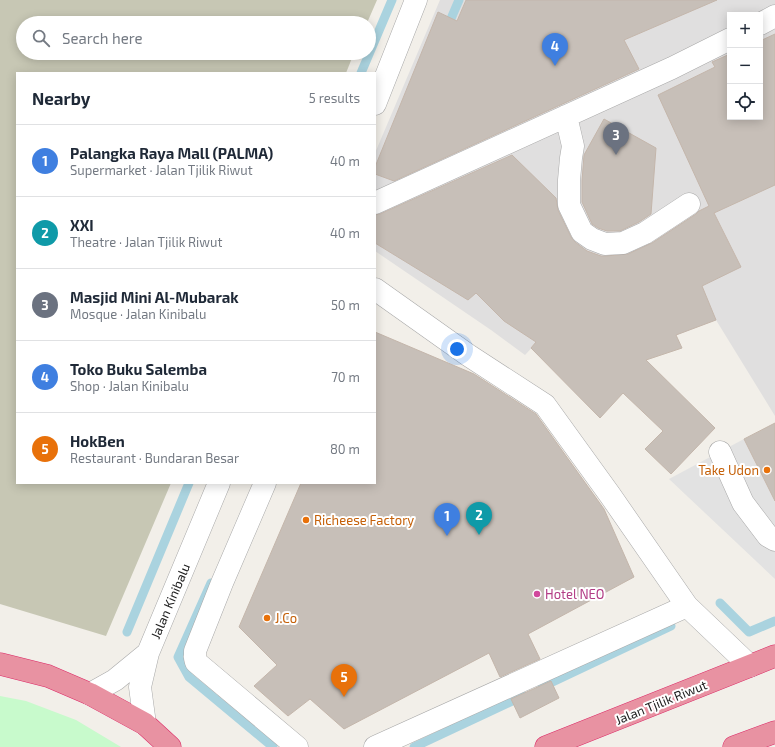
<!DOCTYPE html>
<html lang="en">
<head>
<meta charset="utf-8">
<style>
  :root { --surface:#fff; --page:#f2f2f3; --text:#1f2937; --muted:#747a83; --line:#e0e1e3; --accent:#111827 }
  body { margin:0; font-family:"Exo 2",sans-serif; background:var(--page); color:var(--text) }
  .controls { position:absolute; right:12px; top:12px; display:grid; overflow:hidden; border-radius:0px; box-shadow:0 2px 10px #0003 }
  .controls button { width:36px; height:36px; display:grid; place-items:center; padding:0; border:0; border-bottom:1px solid var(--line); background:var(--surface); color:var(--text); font:20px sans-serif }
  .you { position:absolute; left:457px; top:349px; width:14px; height:14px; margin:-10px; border:3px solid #fff; border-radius:50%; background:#1a73e8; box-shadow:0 0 0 6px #1a73e833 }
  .badge { display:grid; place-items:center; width:26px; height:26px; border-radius:50%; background:var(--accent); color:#fff; font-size:13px; font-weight:700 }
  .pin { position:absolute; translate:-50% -33px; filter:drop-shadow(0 1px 2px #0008) }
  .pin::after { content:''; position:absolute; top:21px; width:14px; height:12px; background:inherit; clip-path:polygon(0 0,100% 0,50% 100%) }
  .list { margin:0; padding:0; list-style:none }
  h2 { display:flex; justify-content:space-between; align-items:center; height:52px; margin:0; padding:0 16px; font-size:17px }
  h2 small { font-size:13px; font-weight:400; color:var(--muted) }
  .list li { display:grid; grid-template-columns:26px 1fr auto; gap:12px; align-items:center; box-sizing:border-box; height:72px; padding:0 16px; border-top:1px solid var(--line) }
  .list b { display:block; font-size:15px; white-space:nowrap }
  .list p { margin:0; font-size:13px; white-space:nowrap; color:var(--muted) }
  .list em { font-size:13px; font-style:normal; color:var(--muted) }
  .icon { flex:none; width:22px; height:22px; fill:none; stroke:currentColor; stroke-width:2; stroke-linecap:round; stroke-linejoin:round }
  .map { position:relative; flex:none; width:775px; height:747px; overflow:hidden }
  .search { position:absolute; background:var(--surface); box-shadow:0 2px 10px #0003; left:16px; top:16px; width:360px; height:44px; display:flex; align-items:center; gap:10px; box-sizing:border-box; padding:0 14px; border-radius:22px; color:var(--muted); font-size:15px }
  .panel { position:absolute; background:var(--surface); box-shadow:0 2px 10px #0003; left:16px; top:72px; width:360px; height:412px; border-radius:0px }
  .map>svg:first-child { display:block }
</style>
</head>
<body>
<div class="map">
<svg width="775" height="747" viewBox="0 0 775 747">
  <rect width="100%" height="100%" fill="#f2efe9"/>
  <path fill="#e0dfdf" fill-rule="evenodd" d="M440 0H775V416L716 320 614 359 557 321 525 355 491 330 375 251V153ZM730 15H760V117H730Z"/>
  <path fill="#c7c7b4" d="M0 0H377L367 23H23V53H354L346 73H17V483H171L106 636 0 604Z"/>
  <path fill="#c8facc" d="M0 696 26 701 76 720 121 747H0Z"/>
  <path fill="#e2e2e2" d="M744 439 775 501V579L669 479Z"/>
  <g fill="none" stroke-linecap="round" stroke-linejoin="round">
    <path stroke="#aad3df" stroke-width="9" d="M447 28 459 0
      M361 73 392 0
      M211 583 178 657 189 677 273 747
      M720 603 749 632 775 621
      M127 632 189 483
      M542 687 671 626
      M414 747 523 696"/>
  </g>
  <path fill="#c7bfb8" stroke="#c4b6ab" d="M466 0H717L624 40 639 69 394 181 375 174V167L438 12 457 21Z
    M775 34V185L714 213 741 267 702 286 716 320 676 335 682 348 646 360 715 428 671 474 645 449 663 431 623 393 600 418 531 348 536 342 504 321 476 293 468 300 375 243V215L380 214 512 155 556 198 558 210 571 237 575 242 587 251 601 256H606L628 254 652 243 696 214 699 211 709 206 658 95 715 67 712 62 730 54V117H760V41Z
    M604 119 656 148 651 214 639 222 620 231H607L598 228 592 224 582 202V181L584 155Z
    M375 332 474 374 536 414 604 509 634 577 528 634 540 659 500 677 489 653 344 729 310 699 288 716 254 686 277 665 239 627 301 483H375Z
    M775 423V501L744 439Z
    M551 681 559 698 520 718 511 699Z"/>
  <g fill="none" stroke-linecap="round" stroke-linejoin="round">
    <defs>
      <path id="minor" d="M760 24 775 16
        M375 104 416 0
        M566 116 573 146 571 158 569 180V205L582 232 592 239 605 244 623 243 645 233 689 204
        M375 203 672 68 730 39
        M375 289 468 355 545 405 610 495 687 606
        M720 452 743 503 768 536 775 540
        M265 483 222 583 195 651V658L196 662 297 747
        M90 694 115 680 148 653 219 483
        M145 724 140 687 148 653
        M375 747 687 606 750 666"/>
      <path id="highway" d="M0 664 48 676 90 694 145 724 170 747
        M546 747 775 656
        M734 747 775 732"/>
    </defs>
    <use href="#minor" stroke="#a9a9a9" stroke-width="23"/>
    <use href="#highway" stroke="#dc2a67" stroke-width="23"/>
    <use href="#minor" stroke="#fff" stroke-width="22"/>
    <use href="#highway" stroke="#e892a2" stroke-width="22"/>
  </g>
  <g fill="#e8710a" stroke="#fff" stroke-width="1.5">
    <circle cx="767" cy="470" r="4"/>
    <circle cx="306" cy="520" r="4"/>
    <circle cx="267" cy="618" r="4"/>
  </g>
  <circle fill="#d1479c" stroke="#fff" stroke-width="1.5" cx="537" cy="594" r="4"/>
  <g text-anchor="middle" stroke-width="4" stroke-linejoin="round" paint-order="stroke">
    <g font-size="13" fill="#c56008" stroke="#fff" text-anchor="start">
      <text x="759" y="475" text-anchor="end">Take Udon</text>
      <text x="314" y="525">Richeese Factory</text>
      <text x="275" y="623">J.Co</text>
    </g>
    <g font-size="13" fill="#b23c85" stroke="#fff" text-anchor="start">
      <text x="545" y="599">Hotel NEO</text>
    </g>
    <g font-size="13" fill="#222" stroke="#fff">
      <text transform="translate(170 601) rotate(-67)" y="5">Jalan Kinibalu</text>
      <text transform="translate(661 702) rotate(-22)" y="5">Jalan Tjilik Riwut</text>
    </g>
  </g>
</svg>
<div class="controls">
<button>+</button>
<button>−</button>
<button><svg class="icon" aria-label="locate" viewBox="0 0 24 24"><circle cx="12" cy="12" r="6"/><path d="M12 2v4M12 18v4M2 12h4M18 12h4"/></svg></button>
</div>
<div class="you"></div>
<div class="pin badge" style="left:447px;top:536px;background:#3f7fe0">1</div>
<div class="pin badge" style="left:479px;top:535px;background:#0f9aa8">2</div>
<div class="pin badge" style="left:616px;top:155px;background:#6b7280">3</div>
<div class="pin badge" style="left:555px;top:66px;background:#3f7fe0">4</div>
<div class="pin badge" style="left:344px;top:697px;background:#e8710a">5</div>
<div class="search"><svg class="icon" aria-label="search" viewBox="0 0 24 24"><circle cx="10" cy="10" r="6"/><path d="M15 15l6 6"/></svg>Search here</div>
<section class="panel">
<h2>Nearby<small>5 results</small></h2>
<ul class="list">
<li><span class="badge" style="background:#3f7fe0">1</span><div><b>Palangka Raya Mall (PALMA)</b><p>Supermarket · Jalan Tjilik Riwut</p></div><em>40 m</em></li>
<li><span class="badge" style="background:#0f9aa8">2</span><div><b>XXI</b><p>Theatre · Jalan Tjilik Riwut</p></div><em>40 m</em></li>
<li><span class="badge" style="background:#6b7280">3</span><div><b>Masjid Mini Al-Mubarak</b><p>Mosque · Jalan Kinibalu</p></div><em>50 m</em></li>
<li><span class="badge" style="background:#3f7fe0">4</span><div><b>Toko Buku Salemba</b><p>Shop · Jalan Kinibalu</p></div><em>70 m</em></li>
<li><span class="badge" style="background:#e8710a">5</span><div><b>HokBen</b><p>Restaurant · Bundaran Besar</p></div><em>80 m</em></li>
</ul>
</section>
</div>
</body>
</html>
